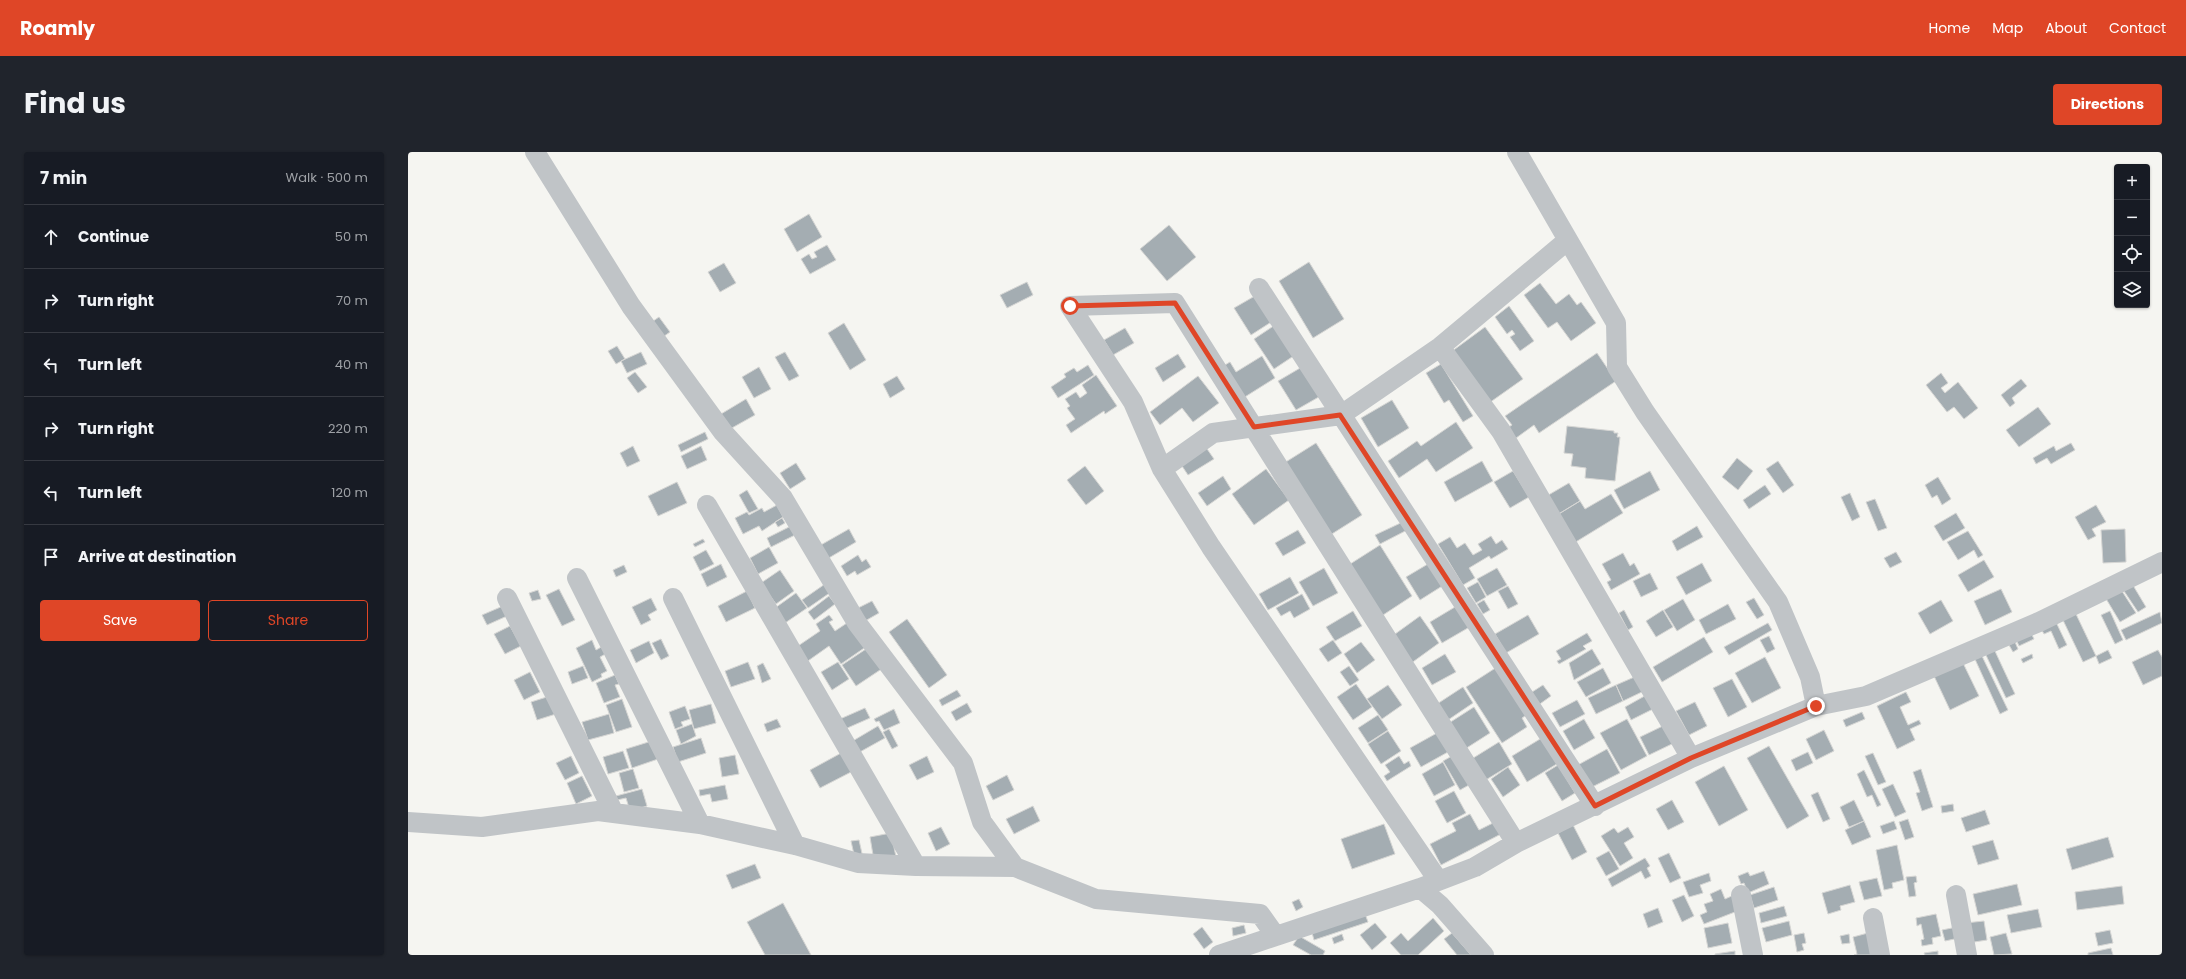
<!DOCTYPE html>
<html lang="en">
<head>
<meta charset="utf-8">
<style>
  :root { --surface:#171b24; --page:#20242c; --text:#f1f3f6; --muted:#9ea1a6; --line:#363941; --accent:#df4627 }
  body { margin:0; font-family:Poppins,sans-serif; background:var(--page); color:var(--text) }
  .controls { position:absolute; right:12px; top:12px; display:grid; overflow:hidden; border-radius:4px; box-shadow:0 1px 3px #0004 }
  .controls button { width:36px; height:36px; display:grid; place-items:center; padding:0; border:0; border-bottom:1px solid var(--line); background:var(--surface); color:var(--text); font:20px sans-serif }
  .stop { position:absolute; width:12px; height:12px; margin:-9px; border:3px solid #df4627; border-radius:50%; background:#fff }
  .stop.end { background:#df4627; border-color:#fff; box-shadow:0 1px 4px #0008 }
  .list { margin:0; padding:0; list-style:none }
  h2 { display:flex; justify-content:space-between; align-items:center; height:52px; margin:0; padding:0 16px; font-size:17px }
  h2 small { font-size:13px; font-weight:400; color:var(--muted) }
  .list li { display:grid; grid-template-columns:26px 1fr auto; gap:12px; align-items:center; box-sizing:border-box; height:64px; padding:0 16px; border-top:1px solid var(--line) }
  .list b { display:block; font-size:15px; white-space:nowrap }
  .list em { font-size:13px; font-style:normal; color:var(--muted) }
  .actions { display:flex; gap:8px; padding:12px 16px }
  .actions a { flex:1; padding:9px 0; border:1px solid var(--accent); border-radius:4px; text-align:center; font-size:14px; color:var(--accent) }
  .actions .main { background:var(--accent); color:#fff }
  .icon { flex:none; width:22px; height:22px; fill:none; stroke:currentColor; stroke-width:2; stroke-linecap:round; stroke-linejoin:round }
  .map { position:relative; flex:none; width:1754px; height:803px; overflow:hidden; border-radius:4px }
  header { display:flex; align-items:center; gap:24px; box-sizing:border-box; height:56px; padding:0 20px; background:var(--accent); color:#fff }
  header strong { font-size:19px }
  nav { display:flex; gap:22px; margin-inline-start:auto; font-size:14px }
  .intro { display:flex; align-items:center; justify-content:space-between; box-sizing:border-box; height:96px; padding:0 24px }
  h1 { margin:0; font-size:28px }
  .button { padding:10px 18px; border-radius:4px; background:var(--accent); color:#fff; font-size:14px; font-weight:700 }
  main { display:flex; gap:24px; padding:0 24px }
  aside { flex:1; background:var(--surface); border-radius:4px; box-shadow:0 1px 3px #0004 }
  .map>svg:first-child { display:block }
</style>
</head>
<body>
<header>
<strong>Roamly</strong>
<nav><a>Home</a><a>Map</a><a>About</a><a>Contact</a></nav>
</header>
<div class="intro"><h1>Find us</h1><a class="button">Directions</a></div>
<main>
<aside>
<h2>7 min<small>Walk · 500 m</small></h2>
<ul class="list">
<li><svg class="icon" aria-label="ahead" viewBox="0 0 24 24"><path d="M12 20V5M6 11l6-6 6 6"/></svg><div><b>Continue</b></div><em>50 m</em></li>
<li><svg class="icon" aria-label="right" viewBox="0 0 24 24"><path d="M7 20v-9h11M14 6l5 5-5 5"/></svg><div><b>Turn right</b></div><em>70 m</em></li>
<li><svg class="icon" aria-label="left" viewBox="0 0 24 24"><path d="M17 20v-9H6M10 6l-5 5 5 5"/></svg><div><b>Turn left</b></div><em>40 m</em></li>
<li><svg class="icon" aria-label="right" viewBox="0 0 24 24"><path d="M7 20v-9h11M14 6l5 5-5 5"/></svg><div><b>Turn right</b></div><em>220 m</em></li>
<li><svg class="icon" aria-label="left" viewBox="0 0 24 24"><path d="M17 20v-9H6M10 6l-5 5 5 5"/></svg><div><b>Turn left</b></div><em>120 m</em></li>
<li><svg class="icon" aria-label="arrive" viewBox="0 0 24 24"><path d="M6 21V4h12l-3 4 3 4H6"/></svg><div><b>Arrive at destination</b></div></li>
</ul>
<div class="actions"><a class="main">Save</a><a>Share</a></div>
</aside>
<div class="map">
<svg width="1754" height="803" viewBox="0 0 1754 803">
  <rect width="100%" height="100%" fill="#f5f5f1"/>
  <path fill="#a4adb2" stroke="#d6d6d4" d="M401 62 414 85 389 100 376 77Z
    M761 73 788 105 759 129 732 97Z
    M419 93 428 108 402 122 393 107 401 102 404 107 409 105 406 100Z
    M901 110 936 167 905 186 871 129Z
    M316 111 328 131 312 140 300 120Z
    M619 130 625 143 599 156 592 143Z
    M1132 131 1148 152 1161 142 1169 153 1173 150 1188 171 1163 189 1149 170 1140 176 1116 143Z
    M852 141 868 167 843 183 826 156Z
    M1101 154 1126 189 1112 199 1102 185 1107 182 1104 178 1099 182 1087 165Z
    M251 165 262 180 252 187 241 172Z
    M436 171 458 208 442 218 420 181Z
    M870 171 890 201 866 217 846 187Z
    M1077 175 1115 227 1081 251 1043 200Z
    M717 176 726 191 705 203 696 188Z
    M209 194 217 207 208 212 200 199Z
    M233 200 239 212 219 221 213 209Z
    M377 200 391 224 381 229 367 205Z
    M1189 201 1208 229 1131 281 1126 273 1104 289 1096 278 1104 273 1097 264Z
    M770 202 778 215 755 230 747 216Z
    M854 204 867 226 832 248 812 216 822 210 828 220Z
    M899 212 916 242 888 258 870 229Z
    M1033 212 1065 264 1055 270 1041 248 1036 251 1018 221Z
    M680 213 686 223 650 246 643 235 658 225 656 222 666 216 669 220Z
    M351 215 363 237 346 246 334 225Z
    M227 220 239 235 230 241 219 226Z
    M1533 221 1540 231 1533 236 1537 241 1550 230 1570 256 1556 267 1546 255 1539 260 1518 233Z
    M688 223 709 254 697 262 696 259 663 281 658 273 667 267 659 256 662 254 657 247 668 240 672 246 679 241 674 233Z
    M489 224 497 237 482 246 475 232Z
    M790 224 811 251 785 270 774 256 752 273 742 260Z
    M1613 227 1619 234 1604 246 1607 251 1602 255 1593 243Z
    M338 247 347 263 322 277 313 262Z
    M984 248 1001 276 970 295 953 266Z
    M1630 255 1643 272 1611 295 1598 278Z
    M1048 270 1065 296 1028 320 1019 307 991 326 980 309 1009 289 1013 294Z
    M1159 274 1206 279V281H1210L1209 285H1212L1207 329 1177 326 1178 316 1163 314 1165 302 1156 301Z
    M297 280 300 287 273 300 270 293Z
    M908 291 954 363 919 385 873 313Z
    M1663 291 1667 298 1643 312 1639 306 1628 312 1625 306 1646 294 1648 299Z
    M225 294 232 309 219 315 212 301Z
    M293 294 299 308 279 317 273 304Z
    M797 294 806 307 780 323 772 311Z
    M1329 306 1345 319 1330 338 1314 325Z
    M1074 309 1085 329 1047 350 1036 330Z
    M1370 309 1386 333 1375 341 1358 317Z
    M388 311 398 327 382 337 372 321Z
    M677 314 696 339 678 353 659 328Z
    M858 317 881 348 846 373 824 342Z
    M1105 319 1121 345 1102 356 1086 330Z
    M1242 319 1252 338 1216 357 1206 338Z
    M815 324 823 337 799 354 790 341Z
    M1530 325 1543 347 1534 353 1529 343 1524 346 1517 333Z
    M269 330 279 351 250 364 240 344Z
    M1161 331 1172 349 1149 363 1137 345Z
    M1357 333 1363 342 1341 357 1335 348Z
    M339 338 350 357 341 361 331 343Z
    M1442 341 1452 365 1444 369 1433 345Z
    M1203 342 1215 361 1166 391 1149 363 1172 349 1177 357Z
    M1467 347 1479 376 1470 379 1458 350Z
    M369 353 375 365 354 379 351 374 335 382 327 366 339 360 341 363 354 356 356 360Z
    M1688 353 1698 370 1684 377 1688 384 1680 388 1667 365Z
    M1548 361 1557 376 1535 389 1526 374Z
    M374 366 377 371 370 375 367 370Z
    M999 368 1003 376 972 392 967 383Z
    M385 373 389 382 363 395 359 386Z
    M1289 374 1295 385 1269 399 1264 389Z
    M441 377 448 390 419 407 411 394Z
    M1717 377 1718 410 1695 411 1693 378Z
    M890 378 898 391 875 404 867 391Z
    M1560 379 1575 403 1570 406 1566 398 1550 408 1539 390Z
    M1083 384 1088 392 1094 388 1100 397 1083 407 1081 404 1061 416 1067 426 1055 433 1030 392 1042 385 1049 396 1057 391 1065 403 1074 398 1070 392Z
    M295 387 297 390 287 395 285 392Z
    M972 393 1004 444 972 465 939 414Z
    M361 395 370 411 350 422 342 406Z
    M298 398 306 412 292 419 285 405Z
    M1488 400 1494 410 1482 416 1476 406Z
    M1215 401 1222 414 1226 411 1232 422 1203 438 1199 430 1203 428 1194 412Z
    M450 403 454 410 458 407 463 415 449 423 447 419 439 424 433 414Z
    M1576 408 1586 425 1560 440 1550 423Z
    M1025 409 1039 431 1012 448 998 425Z
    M1294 411 1304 429 1278 443 1268 425Z
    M313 412 319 425 299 435 293 422Z
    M216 413 219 420 208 425 205 418Z
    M916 416 930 441 905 454 891 430Z
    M1089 416 1099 433 1079 444 1069 427Z
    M372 418 386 439 368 452 353 431Z
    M1242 421 1250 437 1233 445 1225 429Z
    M882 425 891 441 860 458 851 442Z
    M1070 430 1078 445 1068 451 1059 436Z
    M1723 430 1738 455 1730 460 1714 436Z
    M417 432 423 440 400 456 394 448Z
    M1100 434 1110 452 1100 457 1090 439Z
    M1712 436 1728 461 1712 470 1697 445Z
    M151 437 167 468 154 474 138 443Z
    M1593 437 1604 460 1577 473 1566 449Z
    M130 438 133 447 124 449 121 441Z
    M339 439 347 456 318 470 310 454Z
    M388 441 399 456 377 471 367 456Z
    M894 442 902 457 886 466 882 459 873 464 868 456Z
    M421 444 427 452 406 468 400 460Z
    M243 446 249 458 240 463 243 468 233 473 224 455Z
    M1346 446 1356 463 1349 467 1338 450Z
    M1275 447 1287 468 1269 479 1256 458Z
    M1076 448 1082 458 1075 462 1069 452Z
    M1533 448 1545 469 1522 482 1510 461Z
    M464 449 471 461 457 469 450 456Z
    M1052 452 1065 473 1034 491 1022 470Z
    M1320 452 1328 467 1298 482 1291 468Z
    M95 454 99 464 79 473 74 463Z
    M1216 458 1225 475 1220 478 1211 461Z
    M1255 458 1265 475 1248 485 1238 469Z
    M945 459 954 474 927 489 918 475Z
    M1702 459 1715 488 1707 492 1693 463Z
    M1667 460 1688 504 1675 510 1654 466Z
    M1752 460 1754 471 1718 488 1713 478Z
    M421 463 425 468 421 470 427 479 445 467 462 492 433 512 421 494 397 511 387 496 412 479 408 472Z
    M1120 463 1131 482 1098 501 1087 482Z
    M1012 464 1031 491 1002 512 983 485Z
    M1646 466 1659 493 1651 497 1643 479 1636 482 1631 473Z
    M499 467 539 523 521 536 481 480Z
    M1360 471 1364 478 1321 503 1316 495Z
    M102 474 113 494 97 502 86 482Z
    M1179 481 1184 489 1175 494 1178 497 1151 512 1149 509 1153 507 1148 499Z
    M1623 481 1626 487 1611 494 1608 487Z
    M1361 484 1367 497 1359 501 1352 488Z
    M1296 485 1305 500 1254 530 1245 515Z
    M253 487 261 504 253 508 244 491Z
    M184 488 188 498 197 493 201 500 192 505 199 519 193 522 194 525 184 530 168 496Z
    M925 488 934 501 920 510 911 497Z
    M241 489 246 501 228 511 222 498Z
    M953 490 967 508 949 521 936 502Z
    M1607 490 1610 497 1605 500 1601 493Z
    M461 495 475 516 448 534 434 513Z
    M1184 497 1193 512 1166 528 1161 511Z
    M1586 497 1607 542 1598 546 1577 501Z
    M1700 498 1704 506 1691 512 1688 504Z
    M1750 498 1754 505V524L1735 533 1724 510Z
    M1037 502 1048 520 1024 533 1014 516Z
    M1573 502 1600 558 1592 562 1566 505Z
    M1624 502 1625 506 1615 511 1613 507Z
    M1357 505 1373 536 1344 551 1327 521Z
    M340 510 347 527 323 535 317 519Z
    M430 510 441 527 424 538 413 520Z
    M355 511 363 527 354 531 349 514Z
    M1555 511 1571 544 1542 558 1526 524Z
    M175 514 180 526 164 532 160 520Z
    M941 514 951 528 942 534 932 520Z
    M1089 515 1120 562 1114 566 1119 575 1094 591 1058 535Z
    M1195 516 1203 531 1178 545 1169 530Z
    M122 520 132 540 116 548 106 528Z
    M207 523 211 532 207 533 212 545 196 551 188 531Z
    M1231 523 1238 538 1215 549 1208 533Z
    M1324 527 1339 555 1320 565 1305 536Z
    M948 532 964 555 945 568 929 545Z
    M980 533 994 553 974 567 959 547Z
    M1135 533 1143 544 1129 554 1121 542Z
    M1208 533 1215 549 1188 562 1180 546Z
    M1055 535 1065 551 1040 568 1029 552Z
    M549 538 553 544 534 554 531 548Z
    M1498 540 1503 550 1492 555 1500 573 1511 568 1513 572 1502 577 1507 588 1489 597 1469 554Z
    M1242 541 1249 555 1223 568 1217 555Z
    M145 543 151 561 129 568 123 550Z
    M214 547 224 575 208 580 198 553Z
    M1169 548 1177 562 1152 575 1144 561Z
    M1287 550 1299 574 1281 583 1268 559Z
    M559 551 564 560 548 569 543 560Z
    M303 552 308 571 286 577 281 558Z
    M277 554 282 567 273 570 275 574 267 577 261 560Z
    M1066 555 1082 581 1057 597 1041 571Z
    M457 556 462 566 437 577 432 567Z
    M486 557 492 571 476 578 471 569 468 570 466 567Z
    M1454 560 1457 567 1438 575 1435 568Z
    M201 562 206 581 180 588 174 570Z
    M970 563 980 578 960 591 950 576Z
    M369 567 373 575 359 580 356 572Z
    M1176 567 1187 586 1166 598 1155 579Z
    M1219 567 1239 604 1213 618 1192 581Z
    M284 572 288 584 273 592 268 578Z
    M1259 572 1268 590 1241 603 1232 585Z
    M470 574 477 586 450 601 443 590Z
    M481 577 490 594 484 597 475 580Z
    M1416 578 1426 599 1408 608 1398 587Z
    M980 579 993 599 973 612 960 592Z
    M1029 581 1040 600 1013 615 1002 596Z
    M1137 584 1152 610 1119 630 1104 604Z
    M293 586 298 601 270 610 265 595Z
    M247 588 253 606 224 616 218 597Z
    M1091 590 1104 612 1076 629 1062 608Z
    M1361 594 1401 664 1379 677 1339 606Z
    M1199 597 1212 621 1180 637 1168 614Z
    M215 599 221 616 200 622 195 605Z
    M435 600 445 619 412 636 402 618Z
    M1400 600 1405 611 1388 619 1383 608Z
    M1465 601 1478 630 1470 633 1457 604Z
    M327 603 331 622 314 625 311 606Z
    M163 604 171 621 157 628 148 611Z
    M519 604 526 620 509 628 501 613Z
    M991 604 996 612 1001 609 1003 614 979 629 976 624 982 620 977 613Z
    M1044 604 1061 633 1052 638 1035 609Z
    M1035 610 1047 633 1026 644 1014 622Z
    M1150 613 1167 641 1154 649 1137 621Z
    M1316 614 1340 658 1311 674 1287 630Z
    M1100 615 1112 633 1095 645 1083 627Z
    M225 617 231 636 216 640 211 621Z
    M1513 617 1525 655 1514 659 1508 641 1512 640 1505 620Z
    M1456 618 1473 653 1469 655 1464 643 1459 645 1449 622Z
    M599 623 606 638 585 648 578 634Z
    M174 624 184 644 168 652 159 631Z
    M1485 632 1498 660 1487 665 1474 637Z
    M317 633 320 647 304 650 302 642 292 644 291 638Z
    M234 637 239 654 222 659 218 646 209 648 208 644Z
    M1046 639 1058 661 1039 671 1027 649Z
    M1410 640 1422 667 1415 670 1403 643Z
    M1264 648 1276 670 1260 678 1248 657Z
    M1446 648 1456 669 1441 675 1432 655Z
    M1545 652 1546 659 1534 661 1533 654Z
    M625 654 632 669 606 682 598 667Z
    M1577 658 1582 672 1558 680 1553 666Z
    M1062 662 1071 678 1087 670 1093 682 1033 713 1022 692 1048 679 1044 671Z
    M1500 667 1506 685 1497 688 1491 670Z
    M1456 669 1463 685 1444 693 1437 678Z
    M1486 669 1489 677 1475 682 1472 674Z
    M976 672 987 702 944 717 933 687Z
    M1165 673 1179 700 1164 708 1150 681Z
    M533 675 542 692 528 699 520 681Z
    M1220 675 1226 685 1216 691 1225 706 1212 714 1193 684 1206 676 1210 681Z
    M483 681 488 705 466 709 462 685Z
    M1700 685 1706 705 1664 718 1658 697Z
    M451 688 455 706 447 707 443 689Z
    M1585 688 1591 707 1570 713 1564 694Z
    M1489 693 1496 728 1484 731 1485 736 1476 738 1468 698Z
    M1201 699 1211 717 1198 724 1188 706Z
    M1261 701 1273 726 1262 731 1250 706Z
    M1237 706 1242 714 1239 716 1243 724 1237 727 1233 719 1204 735 1200 727Z
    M347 712 353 726 324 737 318 723Z
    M1356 719 1361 732 1340 741 1336 731 1333 732 1330 724 1340 720 1342 724Z
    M1301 721 1303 729 1292 733 1295 741 1281 745 1275 730Z
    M1508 724 1509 730 1506 731 1508 744 1501 745 1498 725Z
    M1469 726 1474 744 1456 748 1451 730Z
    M1609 732 1614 753 1570 763 1565 742Z
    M1442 733 1447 750 1432 754 1433 758 1420 762 1414 741Z
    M1714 734 1716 752 1669 758 1667 740Z
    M1366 735 1370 748 1346 756 1342 743Z
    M1313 737 1317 747 1326 743 1332 758 1296 772 1292 763 1299 760 1296 752 1305 749 1302 742Z
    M1276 743 1286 764 1274 770 1264 748Z
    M891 747 895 755 888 759 884 750Z
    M375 751 403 803H357L339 770Z
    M1376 754 1379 764 1353 771 1351 761Z
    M1250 756 1255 770 1240 776 1235 762Z
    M1630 757 1634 775 1603 781 1599 763Z
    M956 759 960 770 906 788 903 777Z
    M1528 762 1533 784 1524 786 1525 792 1514 794 1513 788 1516 787 1513 772 1509 774 1508 766Z
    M1025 766 1036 779 1010 803H993L982 791 993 781 1000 789Z
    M1381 769 1384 783 1358 790 1354 776Z
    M1576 769 1579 788 1560 791 1557 771Z
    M967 771 979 785 964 798 952 783Z
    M1320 771 1324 791 1300 796 1296 776Z
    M836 773 838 781 825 784 824 776Z
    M794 775 805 790 796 797 785 782Z
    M1549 775 1551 786 1537 789 1534 778Z
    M1702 778 1705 791 1690 794 1687 781Z
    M1044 781 1063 803H1049L1036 787Z
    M1396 781 1398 791 1394 792 1396 798 1389 800 1386 783Z
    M1460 781 1466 803H1446L1449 802 1445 785Z
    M1598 781 1604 802 1586 803 1582 785Z
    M934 782 936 788 926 792 924 786Z
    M1441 782 1442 791 1434 792 1432 784Z
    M891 784 917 799 915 803H903L885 793Z
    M1703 796 1705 803H1680V801Z
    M1327 799V803H1307V802Z
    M1530 799V803H1517L1516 801Z"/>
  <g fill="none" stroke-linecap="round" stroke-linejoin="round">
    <path stroke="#c0c4c7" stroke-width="20" d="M127 0 223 154 315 280 375 346 449 471 555 611 574 670 607 715
      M851 136 1187 654
      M662 154 767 151 1108 691
      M662 154 725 250 754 317 803 395 1030 728
      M1032 195 1093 279 1283 606
      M754 317 805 281 933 263 1032 195 1160 88
      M299 353 508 714
      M169 426 292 672
      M99 446 206 661
      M265 446 387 693
      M1408 554 1458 544 1631 470 1754 410
      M0 670 74 675 190 659 292 672 387 693 450 711 508 714 607 715 688 747 852 762 867 783
      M1012 736 1067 715 1108 691 1283 606 1408 554 1402 525 1370 450 1237 260 1209 215 1208 171 1109 0
      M1333 743 1345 803
      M1548 743 1559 803
      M1465 766 1472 803
      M811 803 1012 736 1032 753 1076 803"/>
  </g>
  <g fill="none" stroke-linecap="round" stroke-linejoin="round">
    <path stroke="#df4627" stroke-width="5" d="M662 154 767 151 846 275 932 263 1187 654 1283 606 1408 554"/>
  </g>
</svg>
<div class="controls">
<button>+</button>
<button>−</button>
<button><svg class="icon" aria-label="locate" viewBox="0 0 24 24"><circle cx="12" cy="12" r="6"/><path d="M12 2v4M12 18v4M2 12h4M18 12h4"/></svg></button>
<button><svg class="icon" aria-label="layers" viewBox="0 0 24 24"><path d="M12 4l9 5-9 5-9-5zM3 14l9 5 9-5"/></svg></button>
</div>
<div class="stop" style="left:662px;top:154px"></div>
<div class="stop end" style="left:1408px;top:554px"></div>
</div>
</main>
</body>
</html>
